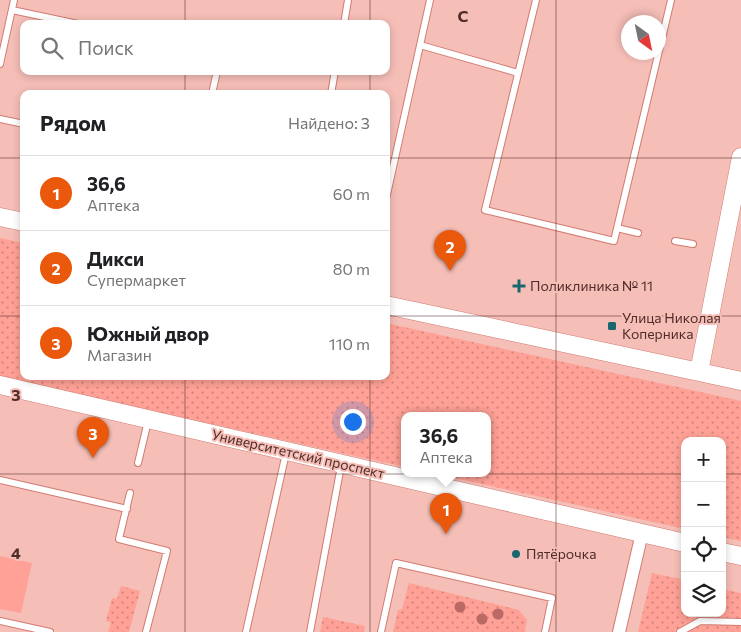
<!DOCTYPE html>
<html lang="ru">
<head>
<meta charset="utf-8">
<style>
  :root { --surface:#fff; --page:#f2f2f2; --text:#202124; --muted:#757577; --line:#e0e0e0; --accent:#ea580c }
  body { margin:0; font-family:Commissioner,sans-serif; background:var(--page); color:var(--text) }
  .controls { position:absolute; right:15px; bottom:15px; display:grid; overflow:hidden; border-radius:10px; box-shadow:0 2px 8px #0003 }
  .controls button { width:45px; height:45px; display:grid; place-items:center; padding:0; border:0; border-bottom:1px solid var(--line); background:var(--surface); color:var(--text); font:25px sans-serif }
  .compass { position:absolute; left:621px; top:15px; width:45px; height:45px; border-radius:50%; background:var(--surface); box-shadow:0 2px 8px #0003; rotate:147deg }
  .you { position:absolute; left:352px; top:421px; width:18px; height:18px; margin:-12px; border:4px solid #fff; border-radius:50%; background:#1a73e8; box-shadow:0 0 0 8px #1a73e833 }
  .badge { display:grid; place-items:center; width:32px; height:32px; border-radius:50%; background:var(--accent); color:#fff; font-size:16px; font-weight:700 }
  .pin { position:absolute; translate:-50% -41px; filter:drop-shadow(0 1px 2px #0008) }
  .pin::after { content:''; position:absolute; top:26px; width:18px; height:15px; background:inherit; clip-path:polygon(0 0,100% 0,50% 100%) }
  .popup { position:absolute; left:401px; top:412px; width:90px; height:65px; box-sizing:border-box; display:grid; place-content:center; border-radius:10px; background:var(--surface); filter:drop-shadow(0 1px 4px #0005); font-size:16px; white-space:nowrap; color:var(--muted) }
  .popup b { font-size:19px; color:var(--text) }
  .popup::after { content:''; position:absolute; left:50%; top:100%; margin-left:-10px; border:10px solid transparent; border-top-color:var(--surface) }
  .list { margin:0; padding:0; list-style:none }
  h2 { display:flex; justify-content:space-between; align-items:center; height:65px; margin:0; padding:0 20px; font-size:21px }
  h2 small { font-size:16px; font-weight:400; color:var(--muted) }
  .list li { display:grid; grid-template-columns:32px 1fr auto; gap:15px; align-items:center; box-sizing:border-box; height:75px; padding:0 20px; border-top:1px solid var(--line) }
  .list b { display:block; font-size:19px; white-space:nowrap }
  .list p { margin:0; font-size:16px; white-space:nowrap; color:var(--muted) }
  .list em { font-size:16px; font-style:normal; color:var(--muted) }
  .icon { flex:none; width:28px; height:28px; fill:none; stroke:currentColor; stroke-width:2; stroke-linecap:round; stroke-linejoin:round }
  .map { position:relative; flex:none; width:741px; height:632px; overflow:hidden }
  .search { position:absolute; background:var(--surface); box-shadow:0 2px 8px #0003; left:20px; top:20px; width:370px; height:55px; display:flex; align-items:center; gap:12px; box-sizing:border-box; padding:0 18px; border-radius:10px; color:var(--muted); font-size:19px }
  .panel { position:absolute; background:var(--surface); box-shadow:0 2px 8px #0003; left:20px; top:90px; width:370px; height:290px; border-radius:10px }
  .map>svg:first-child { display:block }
</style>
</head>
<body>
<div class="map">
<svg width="741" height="632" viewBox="0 0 741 632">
  <defs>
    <pattern id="grass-dots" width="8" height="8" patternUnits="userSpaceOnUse" patternTransform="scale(1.25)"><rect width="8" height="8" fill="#ffa196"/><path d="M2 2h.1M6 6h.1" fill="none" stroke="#d1847a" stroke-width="1.8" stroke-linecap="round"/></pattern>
  </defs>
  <rect width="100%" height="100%" fill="#f5beb7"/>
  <path fill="url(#grass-dots)" d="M0 238 24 243V376H386V323L741 401V541L722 537V441H685V529L432 473H487V415H405V467L0 377Z
    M652 573 685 580V613H722V589L741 593V632H638Z
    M409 583 519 610 527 620 525 632H393L398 610 402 609Z
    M121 586 140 591 129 632H108L111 622 106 621 112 598 117 599Z
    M323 617 365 626 364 632H320Z"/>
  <path fill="#ffa196" d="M0 556 32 563 21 613 0 609Z"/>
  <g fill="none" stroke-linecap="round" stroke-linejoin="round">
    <defs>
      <path id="lane" d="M536 0 485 210 614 241 671 0
        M12 10 78 24
        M344 24 348 0
        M420 45 518 73
        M0 64 14 0
        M212 94 217 71
        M331 94 335 71
        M0 119 24 124
        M386 199 430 0
        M617 228 638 233
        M675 241 693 244
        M138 463 148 421
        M0 480 127 509
        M130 493 119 539 167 551 146 632
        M0 621 50 632
        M246 632 286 453
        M310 632 341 466
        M381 632 396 563 552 598 545 632
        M680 632 700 621 741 622"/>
      <path id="street" d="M619 632 642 533"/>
      <path id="secondary" d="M0 217 24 222
        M386 305 741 381
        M699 372 741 157
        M0 385 685 543
        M722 552 741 556"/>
    </defs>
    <use href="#lane" stroke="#d17b71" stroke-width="8"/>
    <use href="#street" stroke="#d17b71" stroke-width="14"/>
    <use href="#secondary" stroke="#d17b71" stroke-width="19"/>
    <use href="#lane" stroke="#fff" stroke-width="6"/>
    <use href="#street" stroke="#fff" stroke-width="12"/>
    <use href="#secondary" stroke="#fff" stroke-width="18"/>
  </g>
  <g fill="#bb6964">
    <circle cx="460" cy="607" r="5.5"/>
    <circle cx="498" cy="614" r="5.5"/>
    <circle cx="482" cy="619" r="5.5"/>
  </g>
  <path fill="none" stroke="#512d29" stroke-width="1" stroke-opacity="0.55" d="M185 0V24M370 0V24M556 0V632M185 71V94M370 71V94M0 158H24M386 158H741M0 316H24M386 316H741M185 376V632M370 376V632M0 474H685M722 474H741"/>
  <g fill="#1a666f" stroke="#f5beb7" stroke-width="2">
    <path d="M516.5 278.5h5v5h5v5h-5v5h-5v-5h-5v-5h5z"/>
    <rect x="607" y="321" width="10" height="10" rx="2.5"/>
    <circle cx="516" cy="554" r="5"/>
  </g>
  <g text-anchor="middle" stroke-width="4" stroke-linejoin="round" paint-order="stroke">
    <g font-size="14" fill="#512d29" stroke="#f5beb7" text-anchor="start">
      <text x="530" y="291">Поликлиника № 11</text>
      <text x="622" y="323">Улица Николая<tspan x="622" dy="16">Коперника</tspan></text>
      <text x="526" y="559">Пятёрочка</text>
    </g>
    <g font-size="14" fill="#512d29" stroke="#f5beb7">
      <text transform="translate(298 454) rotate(13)" y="5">Университетский проспект</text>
    </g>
  </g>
  <g font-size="16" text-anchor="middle" font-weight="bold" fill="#512d29" stroke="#f5beb7" stroke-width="4" stroke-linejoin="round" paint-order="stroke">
    <text x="463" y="22">C</text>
    <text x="16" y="401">3</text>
    <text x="16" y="559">4</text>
  </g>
</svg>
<div class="controls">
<button>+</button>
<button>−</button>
<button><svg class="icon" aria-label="locate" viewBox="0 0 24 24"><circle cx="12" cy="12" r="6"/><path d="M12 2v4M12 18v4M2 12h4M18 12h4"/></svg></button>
<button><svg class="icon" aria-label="layers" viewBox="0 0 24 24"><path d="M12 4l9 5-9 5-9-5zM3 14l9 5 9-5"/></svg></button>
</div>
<svg class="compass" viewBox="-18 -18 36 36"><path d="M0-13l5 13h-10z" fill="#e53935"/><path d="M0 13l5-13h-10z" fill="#757577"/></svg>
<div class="you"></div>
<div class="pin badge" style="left:446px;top:534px">1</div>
<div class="popup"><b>36,6</b>Аптека</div>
<div class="pin badge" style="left:450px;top:271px">2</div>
<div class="pin badge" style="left:93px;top:458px">3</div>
<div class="search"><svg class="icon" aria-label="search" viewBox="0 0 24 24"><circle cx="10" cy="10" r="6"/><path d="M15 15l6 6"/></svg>Поиск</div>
<section class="panel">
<h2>Рядом<small>Найдено: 3</small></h2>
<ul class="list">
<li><span class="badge">1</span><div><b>36,6</b><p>Аптека</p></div><em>60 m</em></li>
<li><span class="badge">2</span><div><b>Дикси</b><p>Супермаркет</p></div><em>80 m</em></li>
<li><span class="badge">3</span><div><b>Южный двор</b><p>Магазин</p></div><em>110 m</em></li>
</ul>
</section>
</div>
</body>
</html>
